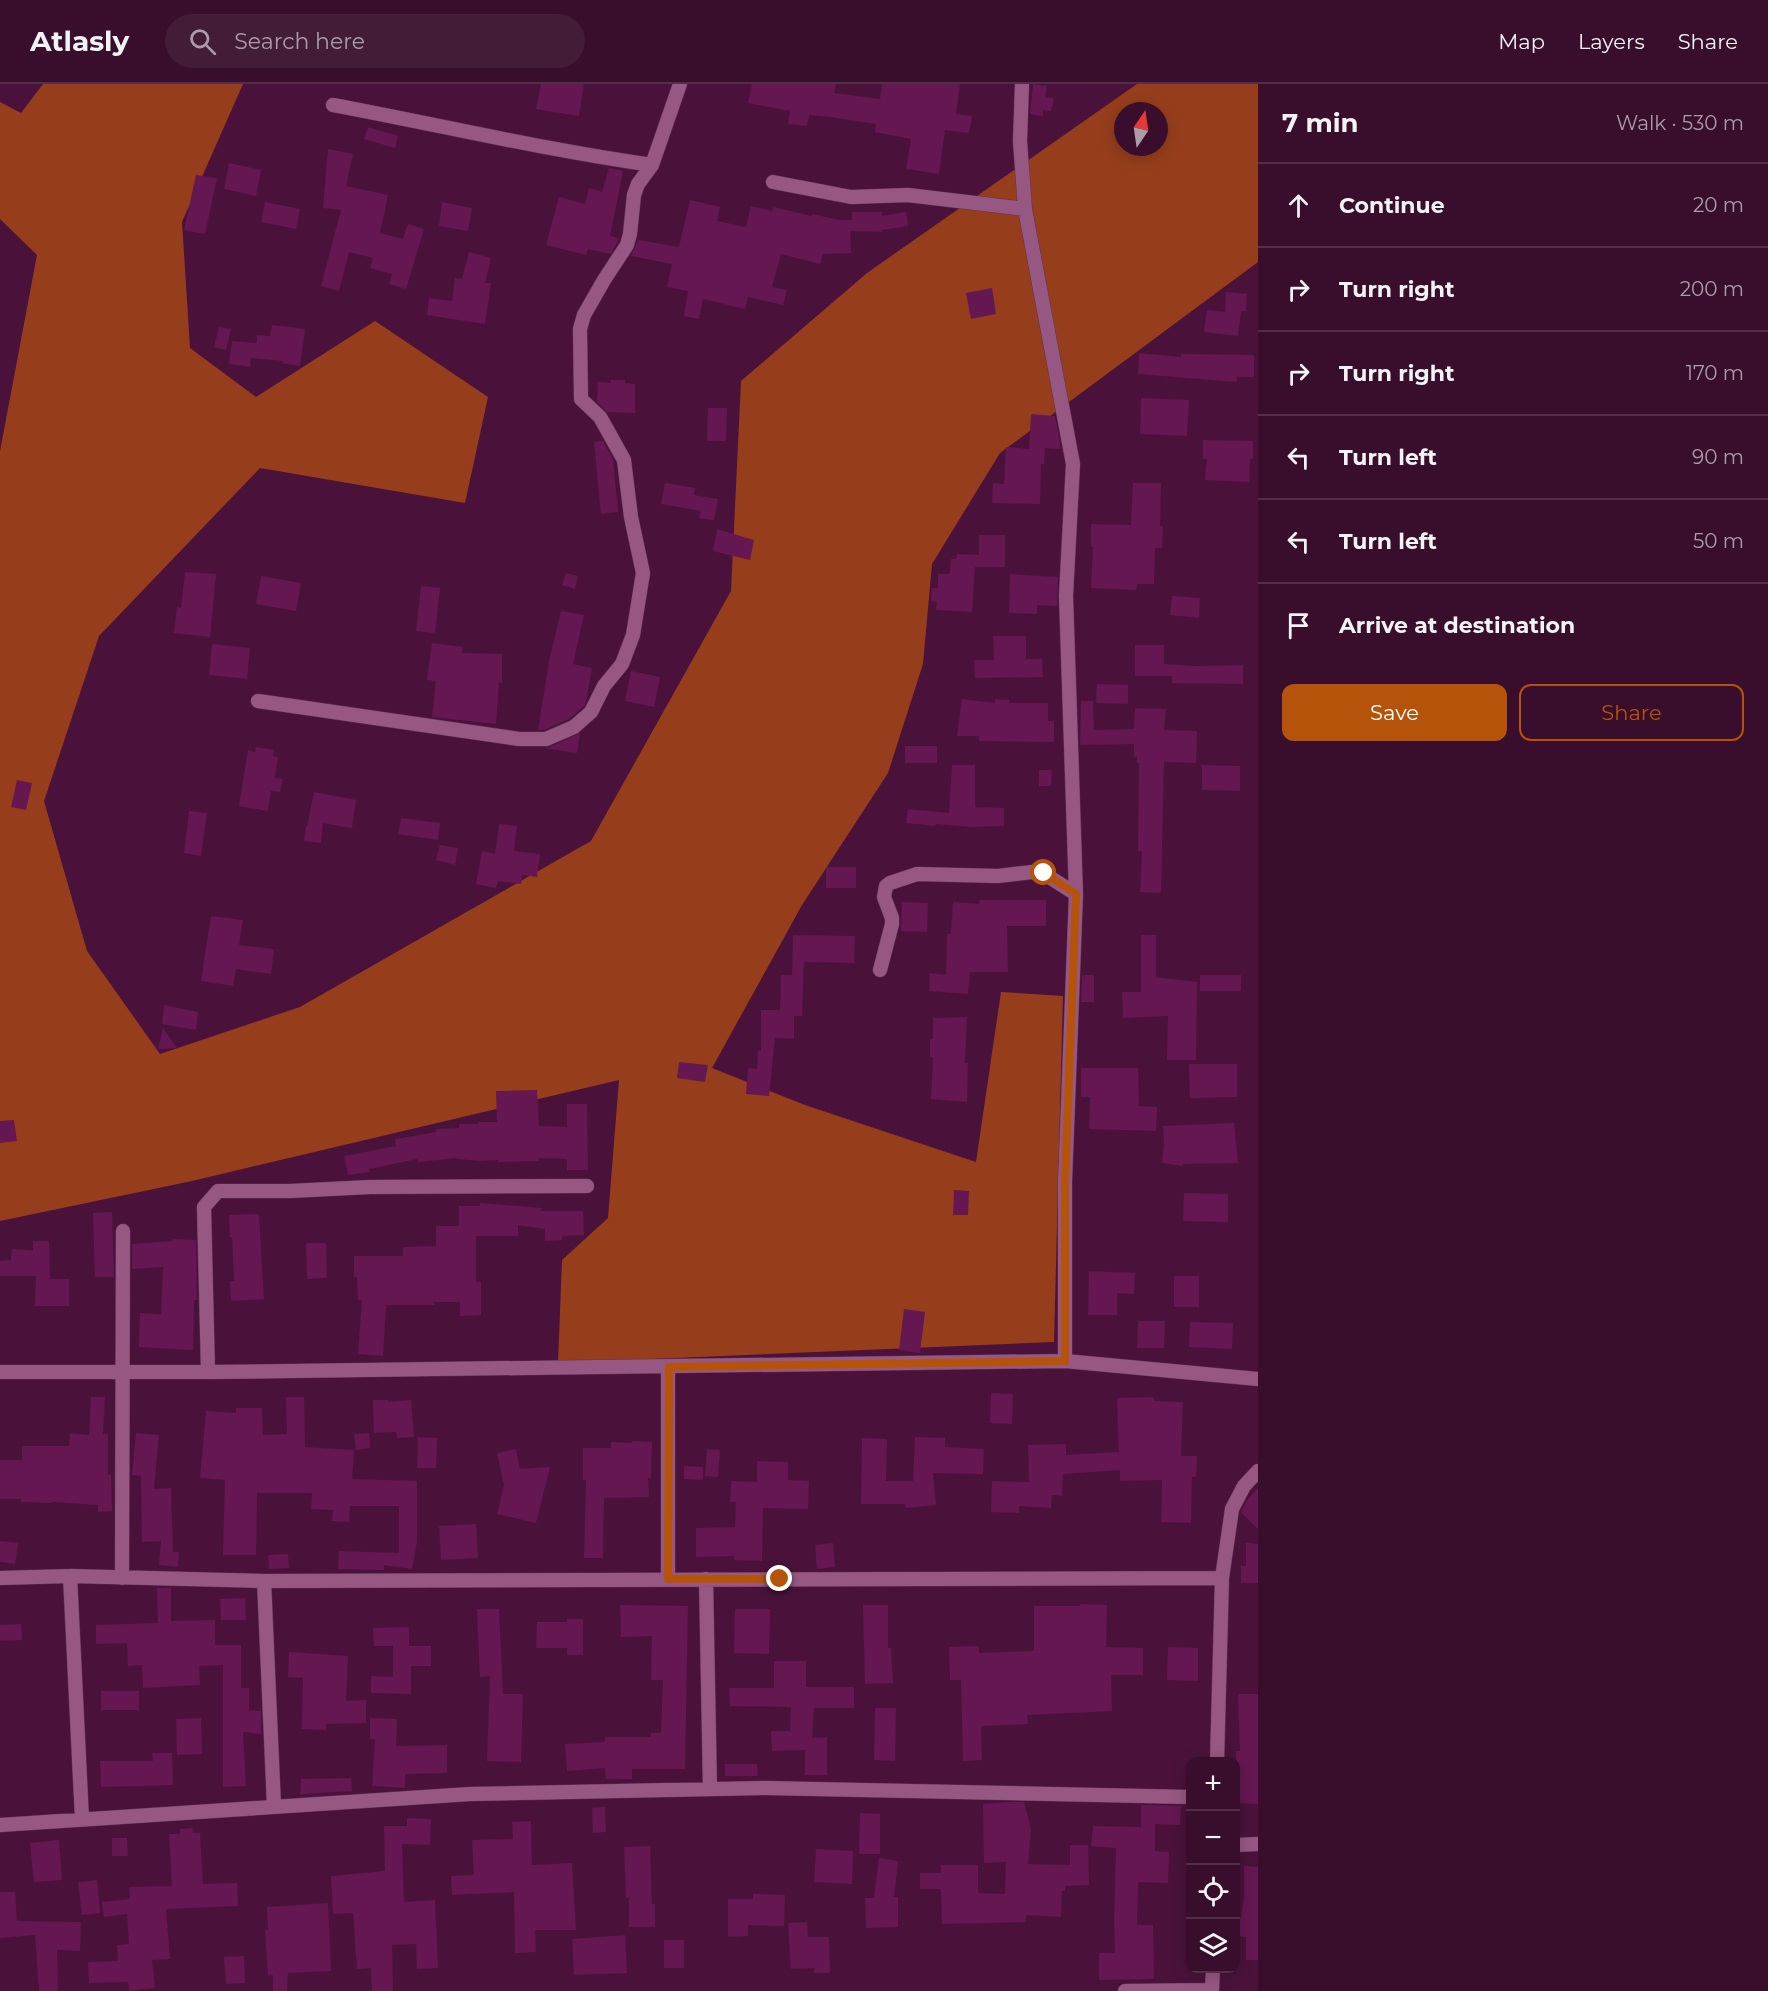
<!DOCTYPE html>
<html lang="en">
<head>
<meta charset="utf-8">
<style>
  :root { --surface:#380e2c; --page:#431c38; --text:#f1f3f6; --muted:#ab9ca9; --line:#522e48; --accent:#b45309 }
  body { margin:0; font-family:Montserrat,sans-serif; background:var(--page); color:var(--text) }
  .controls { position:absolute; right:18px; bottom:18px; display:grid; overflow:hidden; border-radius:12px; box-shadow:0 3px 15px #0003 }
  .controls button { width:54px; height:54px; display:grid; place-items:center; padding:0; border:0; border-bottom:2px solid var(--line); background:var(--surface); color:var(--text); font:30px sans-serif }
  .compass { position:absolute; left:1114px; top:18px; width:54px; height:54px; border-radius:50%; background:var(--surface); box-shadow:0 3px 15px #0003; rotate:13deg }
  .stop { position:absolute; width:18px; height:18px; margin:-14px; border:4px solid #b45309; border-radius:50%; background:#fff }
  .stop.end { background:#b45309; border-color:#fff; box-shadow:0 2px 6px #0008 }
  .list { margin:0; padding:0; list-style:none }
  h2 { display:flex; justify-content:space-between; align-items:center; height:78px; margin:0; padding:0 24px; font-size:26px }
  h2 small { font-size:20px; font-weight:400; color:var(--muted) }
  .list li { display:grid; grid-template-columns:39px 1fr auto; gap:18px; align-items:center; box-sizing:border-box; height:84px; padding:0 24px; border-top:2px solid var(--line) }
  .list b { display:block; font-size:22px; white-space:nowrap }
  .list em { font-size:20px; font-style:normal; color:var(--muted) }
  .actions { display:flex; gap:12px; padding:18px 24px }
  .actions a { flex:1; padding:14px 0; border:2px solid var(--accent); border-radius:12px; text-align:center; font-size:21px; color:var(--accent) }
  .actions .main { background:var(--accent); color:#fff }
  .icon { flex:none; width:33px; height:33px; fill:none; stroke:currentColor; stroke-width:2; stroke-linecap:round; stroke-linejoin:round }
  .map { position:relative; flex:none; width:1258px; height:1907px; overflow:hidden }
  header { display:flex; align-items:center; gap:36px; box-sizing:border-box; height:84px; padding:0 30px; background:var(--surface); border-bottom:2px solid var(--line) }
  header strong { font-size:28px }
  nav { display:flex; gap:33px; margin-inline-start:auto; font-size:21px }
  .search { width:420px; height:54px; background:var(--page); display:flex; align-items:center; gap:15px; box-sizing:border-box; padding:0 21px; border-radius:33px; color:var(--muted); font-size:22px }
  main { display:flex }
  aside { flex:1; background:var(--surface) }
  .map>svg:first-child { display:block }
</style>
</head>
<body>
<header>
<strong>Atlasly</strong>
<div class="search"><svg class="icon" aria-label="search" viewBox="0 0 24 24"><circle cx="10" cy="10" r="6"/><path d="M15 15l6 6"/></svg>Search here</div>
<nav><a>Map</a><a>Layers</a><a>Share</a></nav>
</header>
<main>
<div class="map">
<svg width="1258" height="1907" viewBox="0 0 1258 1907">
  <rect width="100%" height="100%" fill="#4a123b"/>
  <path fill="#963e1b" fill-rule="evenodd" d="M43 0H243L182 138 190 264 256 313 375 237 488 313 465 419 260 384 99 552 44 717 87 867 160 970 300 923 591 757 731 507 741 297 867 189 1137 0H1258V178L1000 369 932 480 923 580 888 689 802 821 712 984 805 1021 976 1078 1001 908 1063 912 1054 1258 558 1279 562 1176 608 1134 619 996 192 1097 0 1137V367L37 171 0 135V18L21 29ZM1123 27H1159V63H1123Z"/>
  <path fill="#651751" d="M541 0H584L579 32 536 25Z
    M752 0H836L834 9 880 15 882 0H960L956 30 972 32 969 49 945 46 939 90 906 85 911 55 875 48 876 40 831 33 809 31 807 42 788 40 790 27 748 19Z
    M1033 0 1047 2 1045 13 1054 14 1051 27 1043 26V32L1030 30Z
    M368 43 398 52 395 64 364 55Z
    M328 65 353 70 346 102 388 111 380 149 403 155 408 140 424 145 406 205 389 200 392 190 370 184 373 174 349 168 339 207 321 202 341 126 323 124Z
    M229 79 261 86 256 112 224 105Z
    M609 84 623 87 610 152 619 154 611 170 588 165 586 171 546 161 559 113 585 120 589 104 602 108Z
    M196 91 217 94 205 150 184 146Z
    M690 116 720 123 717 137 746 143 751 122 772 127 774 123 811 132 812 130 839 136H852V128H882V132L906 128 908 142 882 146V148L850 147 851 169 823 170 820 180 781 170 772 203 787 206 783 221 748 213 745 225 703 215 699 235 684 232 688 207 667 203 672 180 631 172 638 156 679 163Z
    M265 118 300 125 296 145 261 138Z
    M442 118 472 124 468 147 439 142Z
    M469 168 491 174 485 199H491L485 240 427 231 429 214 452 217 455 194 462 195Z
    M992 204 996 230 971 235 966 209Z
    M1226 208 1247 210 1246 227H1241L1238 252 1204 248 1207 226 1225 228Z
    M272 241 305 245 300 282 282 279 283 277 251 274 250 283 229 280 232 257 257 259V251L270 252Z
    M219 243 231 245 226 266 214 263Z
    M1139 269 1181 273V270L1254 271V293H1237V298L1138 290Z
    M611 296H625V299L635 300V329L607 328 597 318 598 298 611 299Z
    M1141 314 1189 316 1187 352 1140 350Z
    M708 324H727L726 357H707Z
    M1031 330 1055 332 1060 359V365L1045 364 1044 380H1041L1040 420 992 419 993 399 1004 400 1006 363 1029 365Z
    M1203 356 1253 357V375H1250L1249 398 1205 396 1207 375H1203Z
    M603 357 613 375 618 428 601 430 594 358Z
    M665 399 695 404 694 411 718 415 714 436 699 434 701 427 661 420Z
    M1133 399H1161L1160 442H1163L1162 464H1155L1154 500H1137L1136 506 1091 504 1093 463H1091V440L1131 441Z
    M717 445 754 456 750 476 713 467Z
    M979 451H1005V483H975L972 528 936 526 937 518 931 517 932 504H938V490H950L951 475H956L957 470 979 471Z
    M185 488 216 490 210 553 174 549 177 523 181 524Z
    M566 489 578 492 575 505 562 501Z
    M1010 490 1058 493 1057 522 1037 521V530L1009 529Z
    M261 492 301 499 296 527 256 520Z
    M421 502 440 504 435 549 416 547Z
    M1172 512 1200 514 1199 534 1170 531Z
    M561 527 584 531 573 580 592 584 586 618 584 622 569 635 544 646H538L549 577Z
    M993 552H1026V575H1042L1043 593 975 594 974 576H994Z
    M432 559 463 563 462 569 502 570V599H499L496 640 432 633 436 597 427 596Z
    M212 560 250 564 247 595 209 591Z
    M1135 561H1164V580L1195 582 1243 581V600L1172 599V592H1135Z
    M631 587 660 593 654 623 625 617Z
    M1097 600 1128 601V620L1096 619Z
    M962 615 995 619V615L1009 616V619H1048V637H1054V658L979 657V652H957Z
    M1081 617H1093L1094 646 1134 645 1135 624 1166 625 1164 646 1197 647 1196 679 1164 678 1161 809 1140 808 1142 767H1138L1139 679H1137V672L1134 673V660L1080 661Z
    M580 649 577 669 545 664 550 663Z
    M905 662H937V679H905Z
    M256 663 274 666 273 672 278 673 275 694 283 695 280 708 271 707 268 727 239 722 248 666 255 668Z
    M952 681H975V723L1004 724V742L973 743 936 740 935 742 906 739 908 725 949 729Z
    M1202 681 1240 682V707L1202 706Z
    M1039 686H1052L1051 702H1039Z
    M17 696 32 699 26 726 11 723Z
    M314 708 356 716 352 744 323 739 321 759 304 757 306 742 307 743Z
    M189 727 207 729 201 772 184 769Z
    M401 734 440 739 438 756 398 750Z
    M499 740 517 742 514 767 540 770 537 793 522 791 521 800 498 797 496 804 476 800 482 767 495 770Z
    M440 761 458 764 455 781 436 776Z
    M826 783H856V804H826Z
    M979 816H1046V842H1007L1008 888H970L968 910 929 907 930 889 946 891 947 850H951L953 818 979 820Z
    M902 818 928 819 927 848 901 847Z
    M211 832 243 836 239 861 274 865 271 890 236 885 233 902 201 897Z
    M793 851 855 852 854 879 804 878 802 932H794V955L775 954 769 1012 746 1010 748 984 757 985 758 967H761V926H780L781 891H792Z
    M1141 851H1156V893L1197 898 1196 976H1167L1168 932 1123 934 1122 908H1141Z
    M1082 891H1094V918H1081Z
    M1200 891H1241V907H1200Z
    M164 921 198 928 196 946 162 940Z
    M967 933 965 979H968L967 1018 931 1015 933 973H930V955H933V934Z
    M163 944 177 964 158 965Z
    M679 978 708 981 705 998 677 994Z
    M1189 980H1237V1013L1190 1014Z
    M1081 984H1138L1139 1022 1157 1023 1156 1047 1089 1045 1090 1013H1081Z
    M537 1006 539 1042 567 1043V1020H587L588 1086H567V1075L539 1074V1077L498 1078V1076L480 1077 458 1075V1074L418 1078 417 1075 369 1085 370 1088 348 1091 344 1072 396 1062 395 1055 436 1048V1045L459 1044V1040H479V1038H497L496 1007Z
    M14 1036 17 1057 0 1059V1037Z
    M1234 1039 1238 1079 1183 1080V1082L1162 1079 1164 1061 1163 1042Z
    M954 1106 969 1107 968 1131H953Z
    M1184 1109 1228 1110V1138L1183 1137Z
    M480 1119 542 1124 541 1127H583L584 1151 562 1152V1156L545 1157V1145L518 1141V1152H476V1198H481V1231L460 1232V1218H434V1221H386L383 1272 358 1270 362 1216H358L357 1193H354V1172H403V1163L436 1162V1142H459V1122H480Z
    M112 1128 114 1193H95L93 1129Z
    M259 1130 264 1215 231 1217 230 1197H234L232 1153H230L229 1131Z
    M173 1155 196 1156 197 1216H194L193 1266 139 1263 140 1229 161 1230 163 1183 132 1185V1160L173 1157Z
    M33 1157H49L50 1195H69V1222H35L36 1192H0V1177L11 1176 12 1165 33 1166Z
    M306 1159H326L327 1194 307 1195Z
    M1089 1187 1135 1189 1134 1210 1117 1209V1231H1088Z
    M1174 1192H1199V1223H1174Z
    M904 1225 925 1228 920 1269 899 1266Z
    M1138 1237H1165L1164 1264H1137Z
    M1190 1238 1233 1239 1232 1265 1189 1263Z
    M991 1309 1013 1310 1012 1340 990 1339Z
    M91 1313H105L103 1350H108V1391H111L112 1427 98 1428V1421L52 1418V1419L21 1418V1415H0V1376H22V1362H69L70 1349 89 1351Z
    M286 1313H304L305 1363 354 1366 352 1395 417 1397V1458L412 1485 384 1481V1486L338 1485 339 1467 399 1469V1422H350L349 1438 332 1437 333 1426 311 1425 312 1409H257L256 1471H223L225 1396 200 1394 206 1327 236 1329V1324H262L263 1351 287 1350Z
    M1154 1313V1317L1183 1318 1181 1372H1197L1196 1393H1192L1191 1439 1161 1438 1162 1396 1120 1397V1386L1063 1390 1062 1412 1052 1411 1051 1424 1019 1422V1429L991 1428 992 1397 1029 1398 1028 1361 1066 1360V1371L1119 1368 1117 1314Z
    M373 1316H388V1318L411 1316 414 1353 397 1354 396 1348 374 1349Z
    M136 1349 159 1351 154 1405 171 1404 173 1468H179L178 1483 159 1481 161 1457 142 1458 141 1392 132 1391Z
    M369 1349 370 1364 356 1366 354 1350Z
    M418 1353 437 1354 436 1384H417Z
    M915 1353 945 1354V1363L984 1365 983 1390 933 1389 936 1421 906 1424 905 1420H861L862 1354 887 1355 886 1397H913Z
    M632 1357 652 1358 651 1394H648L649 1413 604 1414 603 1474H584L586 1396H583V1364H611V1358L632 1359Z
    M516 1365 520 1385 550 1383 536 1439 497 1430 504 1401 497 1369Z
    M707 1365 720 1366 718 1393 705 1392Z
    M757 1377 788 1378V1396L809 1397 808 1425 763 1424 762 1477 734 1476V1472L696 1473V1444L735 1443 736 1418H730L731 1397 757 1398Z
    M684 1382 703 1383V1396L684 1395Z
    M1258 1404V1445L1241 1428 1247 1416Z
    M476 1440 478 1474 441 1476 439 1442Z
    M0 1457 18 1459 15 1480 0 1478Z
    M833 1459 835 1483 817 1485 815 1461Z
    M1246 1459 1258 1460V1499H1241V1482H1246Z
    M288 1470 289 1484 269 1485 268 1471Z
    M157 1504H171V1537L215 1536V1561H241V1604H249V1626L261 1627V1650L243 1648 246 1702 223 1703V1581L199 1582 200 1601 143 1604 142 1581 128 1582 127 1559 96 1560V1541L158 1539Z
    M245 1514 246 1536H221L220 1515Z
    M1080 1520 1107 1521 1106 1563 1143 1564V1591H1111L1112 1627 1027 1631 1028 1640 981 1642 982 1676 963 1677 961 1596H950L949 1563 979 1562V1569L1034 1567V1522H1079Z
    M620 1521 688 1522 685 1685H632V1695H606L605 1684 567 1687 565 1660 605 1658V1653H651V1649H661L663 1596H651L652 1552 621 1553Z
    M863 1521H888V1564H891L893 1599 865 1600Z
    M477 1525H499L503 1610H523L521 1678 487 1677 490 1592 480 1593Z
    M735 1525H770L769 1570 734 1569Z
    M567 1535H583V1571H567V1564H536L537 1538H567Z
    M21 1540 22 1556 0 1557V1541Z
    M409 1543V1562H431V1582H411V1610L371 1609V1592L393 1593V1562H374L373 1544Z
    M1168 1563 1198 1564V1597L1167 1596Z
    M289 1568 348 1572 346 1617 366 1616V1639L326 1640V1646L302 1645 303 1594 288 1593Z
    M774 1577H806V1603H854V1624H814L812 1654 827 1653V1691H805V1666L772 1667 771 1647H790L791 1623 730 1622 729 1604H774Z
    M101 1607H139V1626H101Z
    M1238 1610H1258V1720L1236 1719V1667H1240Z
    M875 1624H896L895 1677 874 1676Z
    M201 1634 202 1670 177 1671 176 1635Z
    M370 1634 397 1635 396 1662 447 1661V1689L405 1690V1704L372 1702 375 1655H370Z
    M152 1669H172L173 1701 101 1703 100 1677H153Z
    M725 1680H757L758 1692H725Z
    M351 1694 352 1707 300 1710 301 1695Z
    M1009 1718H1024L1031 1745 1028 1780 1070 1781V1761H1088L1089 1801 1065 1802V1807H1062L1061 1833 1026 1831V1838L942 1840 941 1805H920V1789H941V1781H978V1809L1005 1810 1006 1778 984 1779 983 1720Z
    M1141 1721 1181 1722 1180 1741 1155 1740V1767L1169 1768 1168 1799 1138 1798 1137 1841H1153L1154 1895 1099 1896V1869H1115L1114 1837 1116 1764 1091 1762 1093 1742 1141 1743Z
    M605 1723 606 1748 593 1749 592 1724Z
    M860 1729 880 1730V1770H859Z
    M407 1734 431 1735 430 1761 402 1760 404 1818 435 1816 438 1884 417 1885 416 1860 392 1861 393 1907H372L371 1884 357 1885 353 1829 333 1830 331 1792 385 1787 384 1742H407Z
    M531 1737 532 1781 572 1779 576 1846H535L536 1868 515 1869 514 1808 452 1811 451 1792 474 1791 472 1756 513 1755 512 1738Z
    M192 1744 193 1749H200L203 1800 237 1799 238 1822 166 1825 170 1875 152 1876 155 1904 129 1907 128 1898 89 1899 88 1878 118 1877 117 1861 129 1860 127 1830 104 1833 102 1818 130 1815 129 1803 172 1802 169 1750H180V1745Z
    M112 1754H127L128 1772H112Z
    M59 1756 62 1796 34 1798 30 1759Z
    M650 1762 652 1820H655V1843H629V1814H626L624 1763Z
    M816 1765 853 1767 852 1800 814 1798Z
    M879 1774 898 1777 894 1813H898V1843L866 1844 865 1814H874Z
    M1244 1782 1258 1783V1876H1246V1853L1236 1852 1237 1834H1241L1244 1813Z
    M97 1796 100 1829 82 1831 78 1798Z
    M0 1808H15L17 1837 81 1838 80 1867 57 1866 58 1907H39L35 1851 0 1854Z
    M753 1810 785 1811 784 1842 748 1841V1852L728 1853V1815H753Z
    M328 1819 331 1887 288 1889 287 1907H273V1891L268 1892 265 1846 268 1845 267 1823Z
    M807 1838 808 1853H829L830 1889H814V1884L791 1885 788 1839Z
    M625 1851 627 1889 574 1891 572 1855Z
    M664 1856H684V1884H664Z
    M244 1872 245 1899 226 1900 224 1873Z"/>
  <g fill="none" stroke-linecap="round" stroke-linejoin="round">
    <defs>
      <path id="street" d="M1022 0 1020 57 1025 125 1073 380 1066 512 1076 810 1065 1098V1277
        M333 21C440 41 545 66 652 81
        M773 98 851 113 908 111 1025 125
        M258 617 519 655H546L574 643 591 628 604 602 622 580 633 551 643 489 631 433 624 376 600 333 581 315 580 245 584 231 604 196 627 161 630 150 634 111 638 100 652 81 680 0
        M880 886 892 840V834L884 813 886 802 890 799 917 790 998 792 1032 788 1043 789 1076 810
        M0 1288H208L1065 1277 1258 1295
        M208 1288 204 1123 218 1107H290L370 1103 587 1102
        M70 1492 82 1735
        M0 1494 70 1492 264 1497 1222 1494
        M122 1494 123 1147
        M668 1495V1283
        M706 1495 710 1705
        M264 1497 274 1722
        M1217 1678 1222 1494 1232 1425 1244 1402 1258 1387
        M0 1741 470 1710 766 1704 1190 1713
        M1236 1761 1258 1760
        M1125 1907 1212 1906
        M1212 1907 1213 1884"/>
    </defs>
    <use href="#street" stroke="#633155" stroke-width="15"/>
    <use href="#street" stroke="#965882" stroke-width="14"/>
  </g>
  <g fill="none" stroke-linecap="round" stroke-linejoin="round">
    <path stroke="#b45309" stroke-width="8" d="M780 1495H668L669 1283 1065 1277V1098L1076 810 1044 789"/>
  </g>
</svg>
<div class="controls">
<button>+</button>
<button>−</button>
<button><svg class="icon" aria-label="locate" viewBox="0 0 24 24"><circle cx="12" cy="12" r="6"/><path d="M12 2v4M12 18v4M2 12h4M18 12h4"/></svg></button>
<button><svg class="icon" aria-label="layers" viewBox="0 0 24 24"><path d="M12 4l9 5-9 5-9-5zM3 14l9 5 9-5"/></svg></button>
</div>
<svg class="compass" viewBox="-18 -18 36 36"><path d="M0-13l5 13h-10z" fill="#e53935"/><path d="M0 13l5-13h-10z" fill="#ab9ca9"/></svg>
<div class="stop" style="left:1044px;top:789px"></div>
<div class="stop end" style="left:780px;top:1495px"></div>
</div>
<aside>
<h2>7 min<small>Walk · 530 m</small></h2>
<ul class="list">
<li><svg class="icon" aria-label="ahead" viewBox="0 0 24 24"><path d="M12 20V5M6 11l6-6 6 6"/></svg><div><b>Continue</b></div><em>20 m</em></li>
<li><svg class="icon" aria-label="right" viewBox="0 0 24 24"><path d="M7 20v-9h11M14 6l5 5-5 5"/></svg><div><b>Turn right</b></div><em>200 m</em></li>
<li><svg class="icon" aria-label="right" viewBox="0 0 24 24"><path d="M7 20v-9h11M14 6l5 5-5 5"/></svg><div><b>Turn right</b></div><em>170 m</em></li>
<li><svg class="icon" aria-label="left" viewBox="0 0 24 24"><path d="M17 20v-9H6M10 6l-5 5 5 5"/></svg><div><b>Turn left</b></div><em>90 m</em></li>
<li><svg class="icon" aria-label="left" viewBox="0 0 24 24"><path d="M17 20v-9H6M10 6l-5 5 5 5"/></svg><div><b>Turn left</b></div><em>50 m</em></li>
<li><svg class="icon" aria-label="arrive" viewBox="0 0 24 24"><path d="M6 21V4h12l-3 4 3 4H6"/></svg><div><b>Arrive at destination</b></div></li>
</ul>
<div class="actions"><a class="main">Save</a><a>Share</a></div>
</aside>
</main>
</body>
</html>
